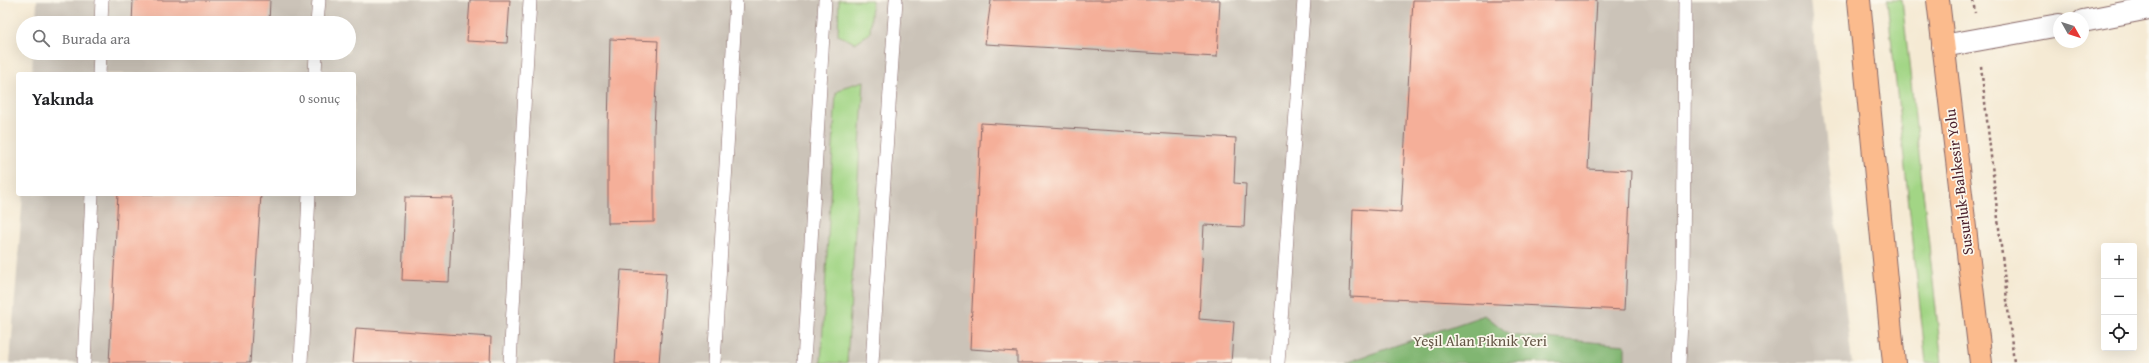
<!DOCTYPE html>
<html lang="tr">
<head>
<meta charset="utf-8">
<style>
  :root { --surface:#fff; --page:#f2f2f2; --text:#202124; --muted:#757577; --line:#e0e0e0 }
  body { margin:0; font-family:"Gentium Book Plus",serif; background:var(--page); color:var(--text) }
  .controls { position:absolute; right:12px; bottom:12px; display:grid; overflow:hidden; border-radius:4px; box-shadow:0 4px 16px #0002 }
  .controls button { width:36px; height:36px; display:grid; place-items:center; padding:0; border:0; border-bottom:1px solid var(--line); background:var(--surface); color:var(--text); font:20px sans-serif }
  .compass { position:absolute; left:2053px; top:12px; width:36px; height:36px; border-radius:50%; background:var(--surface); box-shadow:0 4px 16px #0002; rotate:129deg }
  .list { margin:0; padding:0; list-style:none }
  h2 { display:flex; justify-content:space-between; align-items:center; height:52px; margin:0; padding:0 16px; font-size:17px }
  h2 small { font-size:13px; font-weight:400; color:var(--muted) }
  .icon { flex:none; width:22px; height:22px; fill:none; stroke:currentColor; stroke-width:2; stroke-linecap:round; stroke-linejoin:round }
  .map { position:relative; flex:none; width:2149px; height:363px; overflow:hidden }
  .search { position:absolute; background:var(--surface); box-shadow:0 4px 16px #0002; left:16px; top:16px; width:340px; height:44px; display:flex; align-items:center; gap:10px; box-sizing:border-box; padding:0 14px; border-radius:22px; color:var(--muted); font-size:15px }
  .panel { position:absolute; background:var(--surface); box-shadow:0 4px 16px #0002; left:16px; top:72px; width:340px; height:124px; border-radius:4px }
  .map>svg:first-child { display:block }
</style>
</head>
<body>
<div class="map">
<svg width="2149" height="363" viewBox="0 0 2149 363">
  <rect width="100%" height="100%" fill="#fbf7ec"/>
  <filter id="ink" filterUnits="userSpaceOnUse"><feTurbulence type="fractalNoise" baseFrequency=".025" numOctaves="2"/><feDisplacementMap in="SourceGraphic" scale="8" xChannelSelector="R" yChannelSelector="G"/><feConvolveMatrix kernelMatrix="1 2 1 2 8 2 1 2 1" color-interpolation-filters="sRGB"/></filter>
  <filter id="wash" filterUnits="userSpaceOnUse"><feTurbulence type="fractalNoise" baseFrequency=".012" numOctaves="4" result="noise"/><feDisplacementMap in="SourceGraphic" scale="16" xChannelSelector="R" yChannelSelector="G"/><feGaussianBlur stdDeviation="0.9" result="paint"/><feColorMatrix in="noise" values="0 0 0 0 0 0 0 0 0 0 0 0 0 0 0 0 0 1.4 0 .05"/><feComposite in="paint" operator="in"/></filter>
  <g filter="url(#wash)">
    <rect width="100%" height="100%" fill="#f5ead4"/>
    <path fill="#cbc3b8" d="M37 0H1810L1852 363H10L23 194H354V74H32L33 53H349V23H36Z"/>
    <path fill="#a2d585" stroke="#767a58" d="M839 0H872L870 33 855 43 838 35Z
      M1887 0H1902L1942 363H1926Z
      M864 81 847 363H821L836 93 844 87Z"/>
    <path fill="#81b672" stroke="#666a4e" d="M1485 315 1510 335 1625 345V363H1345Z"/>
    <g id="blocks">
      <path fill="#f5af99" d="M133 0H270L269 23H132Z
        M470 0H510L507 43 467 41Z
        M991 0H1220L1217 57 985 44Z
        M1413 0H1597L1588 169 1631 171 1625 310 1350 297 1353 209 1401 212Z
        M610 39 658 41 654 129V222L608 223V129Z
        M981 123 1236 138 1234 183 1246 184 1244 227 1204 225 1199 319 1234 322 1231 363H1017V352L970 349Z
        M118 194H261L250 363H109Z
        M405 197 453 198 449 282 402 280Z
        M621 270 666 273 659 363H615Z
        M356 328 491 337 490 363H353Z"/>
    </g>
  </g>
  <g filter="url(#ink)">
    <use href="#blocks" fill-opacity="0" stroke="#866666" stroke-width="1"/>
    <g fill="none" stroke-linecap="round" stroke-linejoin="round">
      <defs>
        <path id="service" d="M101 23 102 0
          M317 23 319 0
          M99 74 100 53
          M315 74 316 53
          M84 363 92 194
          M301 363 309 194
          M510 363 530 0
          M714 363 736 0
          M804 363 825 0
          M872 363 896 0
          M1278 363 1304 0
          M1679 363 1683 279 1685 0"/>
        <path id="minor" d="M2083 21 2149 8
          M1943 46 2059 25"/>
        <path id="trunk" d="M1859 0 1894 363
          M1938 0 1981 363"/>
      </defs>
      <use href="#service" stroke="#866666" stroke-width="14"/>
      <use href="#minor" stroke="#866666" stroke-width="24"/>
      <use href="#trunk" stroke="#866666" stroke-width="24"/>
      <path stroke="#866666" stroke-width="2.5" stroke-dasharray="3 3" stroke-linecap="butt" d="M1973 0 1975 13
        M1981 66 2014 363"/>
      <use href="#service" stroke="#fff" stroke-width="13"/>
      <use href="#minor" stroke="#fff" stroke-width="22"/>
      <use href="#trunk" stroke="#fbbb8d" stroke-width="22"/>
    </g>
  </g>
  <g text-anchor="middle" stroke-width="3.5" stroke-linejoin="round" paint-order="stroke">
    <g font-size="15" fill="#4a1f2b" stroke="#fbf7ec">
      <text transform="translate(1959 182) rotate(-97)" y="5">Susurluk-Balıkesir Yolu</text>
    </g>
    <g font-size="15" fill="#645646" stroke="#fbf7ec">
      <text x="1480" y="346">Yeşil Alan Piknik Yeri</text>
    </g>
  </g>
</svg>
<div class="controls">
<button>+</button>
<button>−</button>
<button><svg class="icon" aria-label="locate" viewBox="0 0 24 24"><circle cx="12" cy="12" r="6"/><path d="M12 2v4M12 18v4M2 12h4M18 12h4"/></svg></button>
</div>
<svg class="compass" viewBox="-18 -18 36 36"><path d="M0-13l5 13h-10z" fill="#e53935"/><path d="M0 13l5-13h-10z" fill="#757577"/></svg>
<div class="search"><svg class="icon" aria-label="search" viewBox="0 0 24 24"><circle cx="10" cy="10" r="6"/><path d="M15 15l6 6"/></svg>Burada ara</div>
<section class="panel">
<h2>Yakında<small>0 sonuç</small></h2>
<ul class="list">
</ul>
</section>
</div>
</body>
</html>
